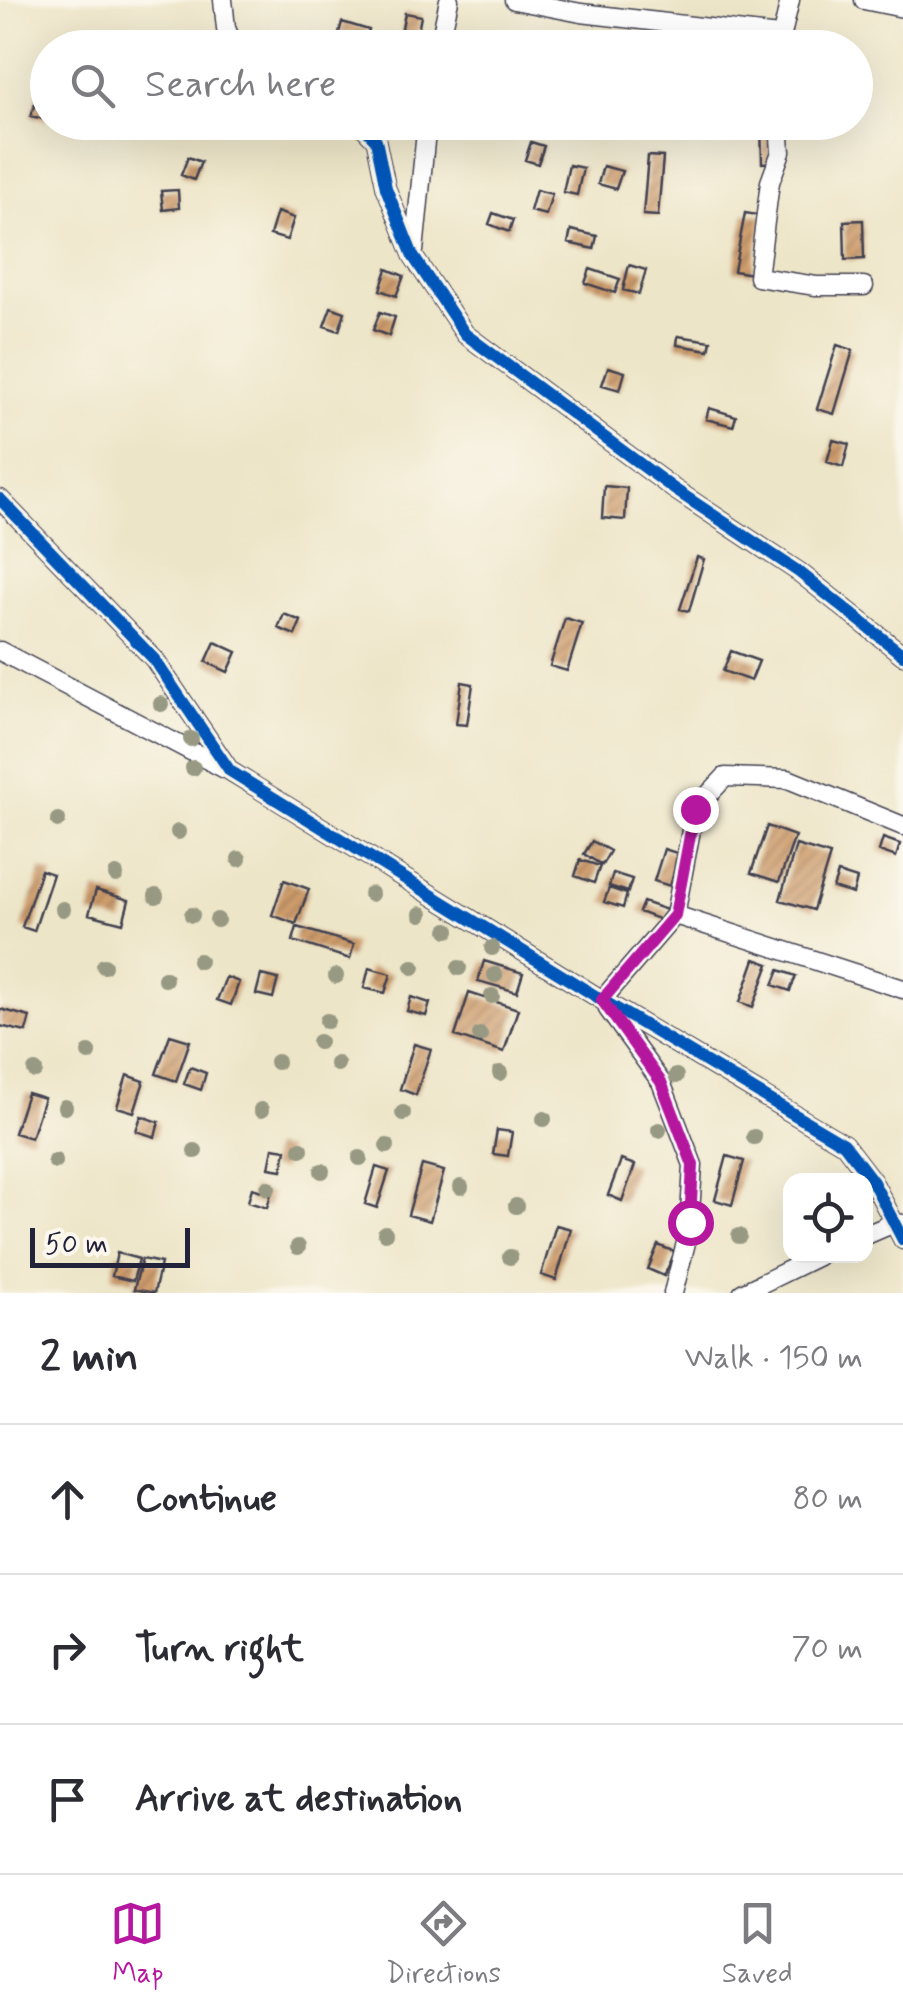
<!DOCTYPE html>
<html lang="en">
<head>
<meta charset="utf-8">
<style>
  :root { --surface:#fff; --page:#f2f2f3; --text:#2b2b33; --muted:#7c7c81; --line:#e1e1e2; --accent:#b5179e }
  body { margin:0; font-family:Mynerve,sans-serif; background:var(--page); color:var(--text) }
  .controls { position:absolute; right:30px; bottom:30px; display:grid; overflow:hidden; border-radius:20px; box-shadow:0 10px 40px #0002 }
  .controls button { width:90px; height:90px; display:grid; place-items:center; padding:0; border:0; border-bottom:2px solid var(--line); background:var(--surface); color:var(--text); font:50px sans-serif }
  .scale { position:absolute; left:30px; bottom:25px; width:160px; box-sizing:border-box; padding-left:10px; border:5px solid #22223b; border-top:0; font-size:28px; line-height:35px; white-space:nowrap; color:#22223b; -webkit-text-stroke:8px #fbf7ec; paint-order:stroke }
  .stop { position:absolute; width:30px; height:30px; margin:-22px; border:8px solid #b5179e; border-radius:50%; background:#fff }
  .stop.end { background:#b5179e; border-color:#fff; box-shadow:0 2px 10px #0008 }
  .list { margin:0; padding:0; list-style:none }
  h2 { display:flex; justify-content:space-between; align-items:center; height:130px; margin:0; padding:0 40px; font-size:42px }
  h2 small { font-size:32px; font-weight:400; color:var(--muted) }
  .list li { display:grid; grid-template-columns:65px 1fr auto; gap:30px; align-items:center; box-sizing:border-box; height:150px; padding:0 40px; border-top:2px solid var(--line) }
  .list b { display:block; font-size:38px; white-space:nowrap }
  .list em { font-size:32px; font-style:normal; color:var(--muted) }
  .icon { flex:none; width:55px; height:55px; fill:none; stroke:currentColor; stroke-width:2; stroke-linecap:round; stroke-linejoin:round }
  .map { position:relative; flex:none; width:903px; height:1293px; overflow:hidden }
  .search { position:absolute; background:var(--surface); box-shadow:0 10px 40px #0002; left:30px; right:30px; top:30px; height:110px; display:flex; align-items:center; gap:25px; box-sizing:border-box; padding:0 35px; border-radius:55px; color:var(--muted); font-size:38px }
  .sheet { height:580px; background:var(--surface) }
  nav { display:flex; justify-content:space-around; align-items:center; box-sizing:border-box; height:140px; border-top:2px solid var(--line); background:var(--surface); font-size:28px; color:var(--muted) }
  nav a { display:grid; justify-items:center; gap:5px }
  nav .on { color:var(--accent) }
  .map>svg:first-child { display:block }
</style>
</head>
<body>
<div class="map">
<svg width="903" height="1293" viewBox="0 0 903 1293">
  <defs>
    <pattern id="building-hatch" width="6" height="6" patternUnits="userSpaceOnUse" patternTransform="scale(2.5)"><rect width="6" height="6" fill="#cd9b6b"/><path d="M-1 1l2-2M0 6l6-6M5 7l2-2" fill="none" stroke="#a67e59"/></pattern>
  </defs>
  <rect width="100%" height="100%" fill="#fbf7ec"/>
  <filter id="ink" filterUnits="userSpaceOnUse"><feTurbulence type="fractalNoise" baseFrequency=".01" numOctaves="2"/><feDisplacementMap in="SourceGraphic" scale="20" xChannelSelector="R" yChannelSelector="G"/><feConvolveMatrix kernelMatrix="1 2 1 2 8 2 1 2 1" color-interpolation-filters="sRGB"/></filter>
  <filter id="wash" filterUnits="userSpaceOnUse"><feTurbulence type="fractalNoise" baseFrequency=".0048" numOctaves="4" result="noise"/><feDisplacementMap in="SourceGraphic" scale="40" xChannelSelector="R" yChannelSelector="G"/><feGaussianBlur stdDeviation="2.25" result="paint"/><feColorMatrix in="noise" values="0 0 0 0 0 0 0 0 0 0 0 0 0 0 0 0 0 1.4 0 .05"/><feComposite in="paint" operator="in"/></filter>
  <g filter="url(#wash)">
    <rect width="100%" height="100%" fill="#ede5c7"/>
    <g id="blocks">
      <path fill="url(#building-hatch)" d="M405 13 421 16 415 48H398Z
        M342 22 369 30 366 41 339 33Z
        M39 90 48 93V120L31 116Z
        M761 122H776L778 162 762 163Z
        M531 142 544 146 538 164 525 160Z
        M648 156 663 157 658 216 643 215Z
        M188 157 201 162 194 180 181 175Z
        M569 165 583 168 577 195 563 192Z
        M603 166 622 171 616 189 598 184Z
        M178 190 179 208 163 210 161 191Z
        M536 190 552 194 546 215 530 211Z
        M277 212 294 218 287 240 270 235Z
        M493 213 513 220 509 232 489 224Z
        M745 213 763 216 752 274 734 271Z
        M863 220 864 259 845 260 844 221Z
        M571 230 597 236 594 249 568 243Z
        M629 265 646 270 639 294 623 290Z
        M387 269 404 276 396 296 380 290Z
        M590 269 620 279 615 293 585 283Z
        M331 307 345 312 339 331 324 326Z
        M380 312 395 317 389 336 373 330Z
        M678 336 711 341 709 350 677 345Z
        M837 345 853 350 834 414 817 409Z
        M608 367 625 372 620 390 602 385Z
        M709 408 736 416 733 426 706 419Z
        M833 440 849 444 843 467 827 462Z
        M604 486 627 488 625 520 602 518Z
        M697 557 704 559 689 611 680 609Z
        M284 614 301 621 295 635 278 628Z
        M565 618 582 623 567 671 550 666Z
        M215 642 237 652 228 672 206 662Z
        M731 651 759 661 751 681 723 671Z
        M462 682 473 684 467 725 456 724Z
        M767 826 795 836 779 882 751 873Z
        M883 838 900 844 896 857 879 851Z
        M592 841 610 851 602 865 584 854Z
        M796 845 830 855 813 910 780 900Z
        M664 849 680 854 670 886 654 881Z
        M580 860 600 866 594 883 575 876Z
        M41 870 53 874 34 931 22 927Z
        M613 873 632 879 628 892 609 886Z
        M838 873 857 879 853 894 833 888Z
        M284 880 309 889 296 924 272 915Z
        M609 888 627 894 623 908 604 902Z
        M96 890 129 900 123 923 89 914Z
        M643 902 670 911 666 922 639 912Z
        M297 927 354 944 350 959 293 941Z
        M755 959 769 964 753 1007 740 1002Z
        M484 961 523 973 517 992 478 981Z
        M369 968 391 974 385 993 364 988Z
        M779 970 796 976 790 991 773 985Z
        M261 975 278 979 273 998 256 994Z
        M226 977 239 982 231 1005 217 1000Z
        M469 993 518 1009 504 1052 455 1036Z
        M411 997 430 1003 426 1016 407 1011Z
        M0 1009 30 1017 26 1032 0 1026Z
        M170 1035 190 1041 176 1081 156 1074Z
        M414 1044 431 1049 416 1095 400 1089Z
        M190 1067 206 1073 201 1090 184 1084Z
        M127 1075 144 1081 134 1112 117 1107Z
        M27 1093 44 1098 31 1138 14 1133Z
        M141 1116 159 1122 155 1137 136 1131Z
        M497 1130 512 1132 508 1156 493 1154Z
        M273 1148 286 1150 282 1170 269 1168Z
        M727 1156 744 1161 732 1205 715 1200Z
        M621 1160 635 1165 622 1201 608 1195Z
        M422 1165 444 1171 430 1221 408 1215Z
        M376 1167 389 1171 377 1208 365 1204Z
        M252 1188 271 1194 267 1208 248 1202Z
        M556 1225 571 1229 556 1280 541 1275Z
        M658 1245 675 1252 664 1276 648 1269Z
        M117 1253 139 1259 133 1281 112 1276Z
        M142 1259 161 1263 154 1293 134 1289Z"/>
    </g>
  </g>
  <g filter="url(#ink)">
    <use href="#blocks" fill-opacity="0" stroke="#403f50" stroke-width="2.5"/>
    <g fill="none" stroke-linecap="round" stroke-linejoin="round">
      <defs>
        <path id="minor" d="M223 0 226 28 234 48
          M514 0 581 13 779 36
          M864 0 903 8
          M439 48 449 0
          M779 48 790 0
          M359 122 376 140 386 188 413 256 465 334 674 489 799 572 903 655
          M779 122 781 152 770 182 758 277 816 286H864
          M414 251 427 122
          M0 499 154 659 230 771 602 1000 844 1144 873 1182 903 1240
          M0 651 225 769
          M675 915 903 989
          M602 1000 675 915 695 809 725 777 788 779 903 826
          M608 1009 661 1082 693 1165 689 1231 673 1293
          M866 1235 894 1223 903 1224
          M742 1293 818 1256"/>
      </defs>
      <use href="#minor" stroke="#403f50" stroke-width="21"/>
      <use href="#minor" stroke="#fff" stroke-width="18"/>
      <defs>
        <path id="cycleway" d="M359 122 376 140 386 188 413 256 465 334 674 489 799 572 903 655
          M0 499 154 659 230 771 602 1000 844 1144 873 1182 903 1240"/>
      </defs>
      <use href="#cycleway" stroke="#fbf7ec" stroke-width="19"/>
      <use href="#cycleway" stroke="#0057b8" stroke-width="12"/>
    </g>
    <g fill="#979983">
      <circle cx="161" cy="704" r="8"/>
      <circle cx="191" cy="739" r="8"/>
      <circle cx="193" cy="768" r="8"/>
      <circle cx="58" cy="820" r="8"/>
      <circle cx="178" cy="832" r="8"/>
      <circle cx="239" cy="859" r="8"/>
      <circle cx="116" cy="875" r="8"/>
      <circle cx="371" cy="894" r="8"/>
      <circle cx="156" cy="896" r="8"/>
      <circle cx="63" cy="909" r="8"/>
      <circle cx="421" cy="914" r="8"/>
      <circle cx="192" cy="915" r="8"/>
      <circle cx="217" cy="920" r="8"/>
      <circle cx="448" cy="930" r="8"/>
      <circle cx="492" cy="948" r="8"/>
      <circle cx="199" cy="961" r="8"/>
      <circle cx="104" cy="966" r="8"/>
      <circle cx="413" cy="967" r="8"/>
      <circle cx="459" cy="968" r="8"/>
      <circle cx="495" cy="975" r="8"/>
      <circle cx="336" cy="976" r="8"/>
      <circle cx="165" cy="979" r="8"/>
      <circle cx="492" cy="996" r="8"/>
      <circle cx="327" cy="1021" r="8"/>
      <circle cx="480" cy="1035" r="8"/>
      <circle cx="319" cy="1042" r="8"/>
      <circle cx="89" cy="1053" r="8"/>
      <circle cx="277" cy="1062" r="8"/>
      <circle cx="337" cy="1064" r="8"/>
      <circle cx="35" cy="1071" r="8"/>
      <circle cx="500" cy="1073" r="8"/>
      <circle cx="676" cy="1076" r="8"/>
      <circle cx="65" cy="1107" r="8"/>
      <circle cx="261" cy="1110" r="8"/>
      <circle cx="403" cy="1113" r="8"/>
      <circle cx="544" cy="1119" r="8"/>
      <circle cx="659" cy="1130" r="8"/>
      <circle cx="754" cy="1137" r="8"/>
      <circle cx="387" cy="1146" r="8"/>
      <circle cx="301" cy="1149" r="8"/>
      <circle cx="195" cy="1151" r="8"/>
      <circle cx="360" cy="1158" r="8"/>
      <circle cx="55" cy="1161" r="8"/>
      <circle cx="322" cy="1171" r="8"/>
      <circle cx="461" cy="1187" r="8"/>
      <circle cx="268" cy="1188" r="8"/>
      <circle cx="516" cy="1206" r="8"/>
      <circle cx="385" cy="1233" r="8"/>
      <circle cx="739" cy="1236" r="8"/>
      <circle cx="298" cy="1247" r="8"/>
      <circle cx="510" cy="1257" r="8"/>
    </g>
  </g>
  <g fill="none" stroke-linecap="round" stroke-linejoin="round" filter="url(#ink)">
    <path stroke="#b5179e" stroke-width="12" d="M690 1222 693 1165 661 1082 602 1000 675 915 695 809"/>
  </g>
</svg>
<div class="controls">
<button><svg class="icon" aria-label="locate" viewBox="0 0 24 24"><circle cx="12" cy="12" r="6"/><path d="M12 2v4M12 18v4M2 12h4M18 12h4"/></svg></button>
</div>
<div class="scale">50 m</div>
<div class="stop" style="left:690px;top:1222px"></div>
<div class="stop end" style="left:695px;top:809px"></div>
<div class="search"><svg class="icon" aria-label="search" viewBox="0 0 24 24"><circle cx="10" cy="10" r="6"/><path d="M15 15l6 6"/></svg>Search here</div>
</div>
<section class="sheet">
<h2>2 min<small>Walk · 150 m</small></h2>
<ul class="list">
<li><svg class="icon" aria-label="ahead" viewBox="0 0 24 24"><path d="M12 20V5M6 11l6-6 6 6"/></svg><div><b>Continue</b></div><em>80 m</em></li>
<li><svg class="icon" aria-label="right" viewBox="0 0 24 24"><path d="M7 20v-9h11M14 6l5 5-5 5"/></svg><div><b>Turn right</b></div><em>70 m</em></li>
<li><svg class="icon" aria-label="arrive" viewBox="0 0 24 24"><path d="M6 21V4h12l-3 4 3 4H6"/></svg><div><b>Arrive at destination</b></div></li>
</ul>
</section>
<nav>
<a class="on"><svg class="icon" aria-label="map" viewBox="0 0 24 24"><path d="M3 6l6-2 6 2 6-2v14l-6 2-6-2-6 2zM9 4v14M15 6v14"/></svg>Map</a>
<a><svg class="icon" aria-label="directions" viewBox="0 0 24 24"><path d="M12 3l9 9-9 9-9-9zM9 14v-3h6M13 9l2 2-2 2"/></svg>Directions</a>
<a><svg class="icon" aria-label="saved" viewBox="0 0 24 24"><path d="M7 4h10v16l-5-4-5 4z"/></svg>Saved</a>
</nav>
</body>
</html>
